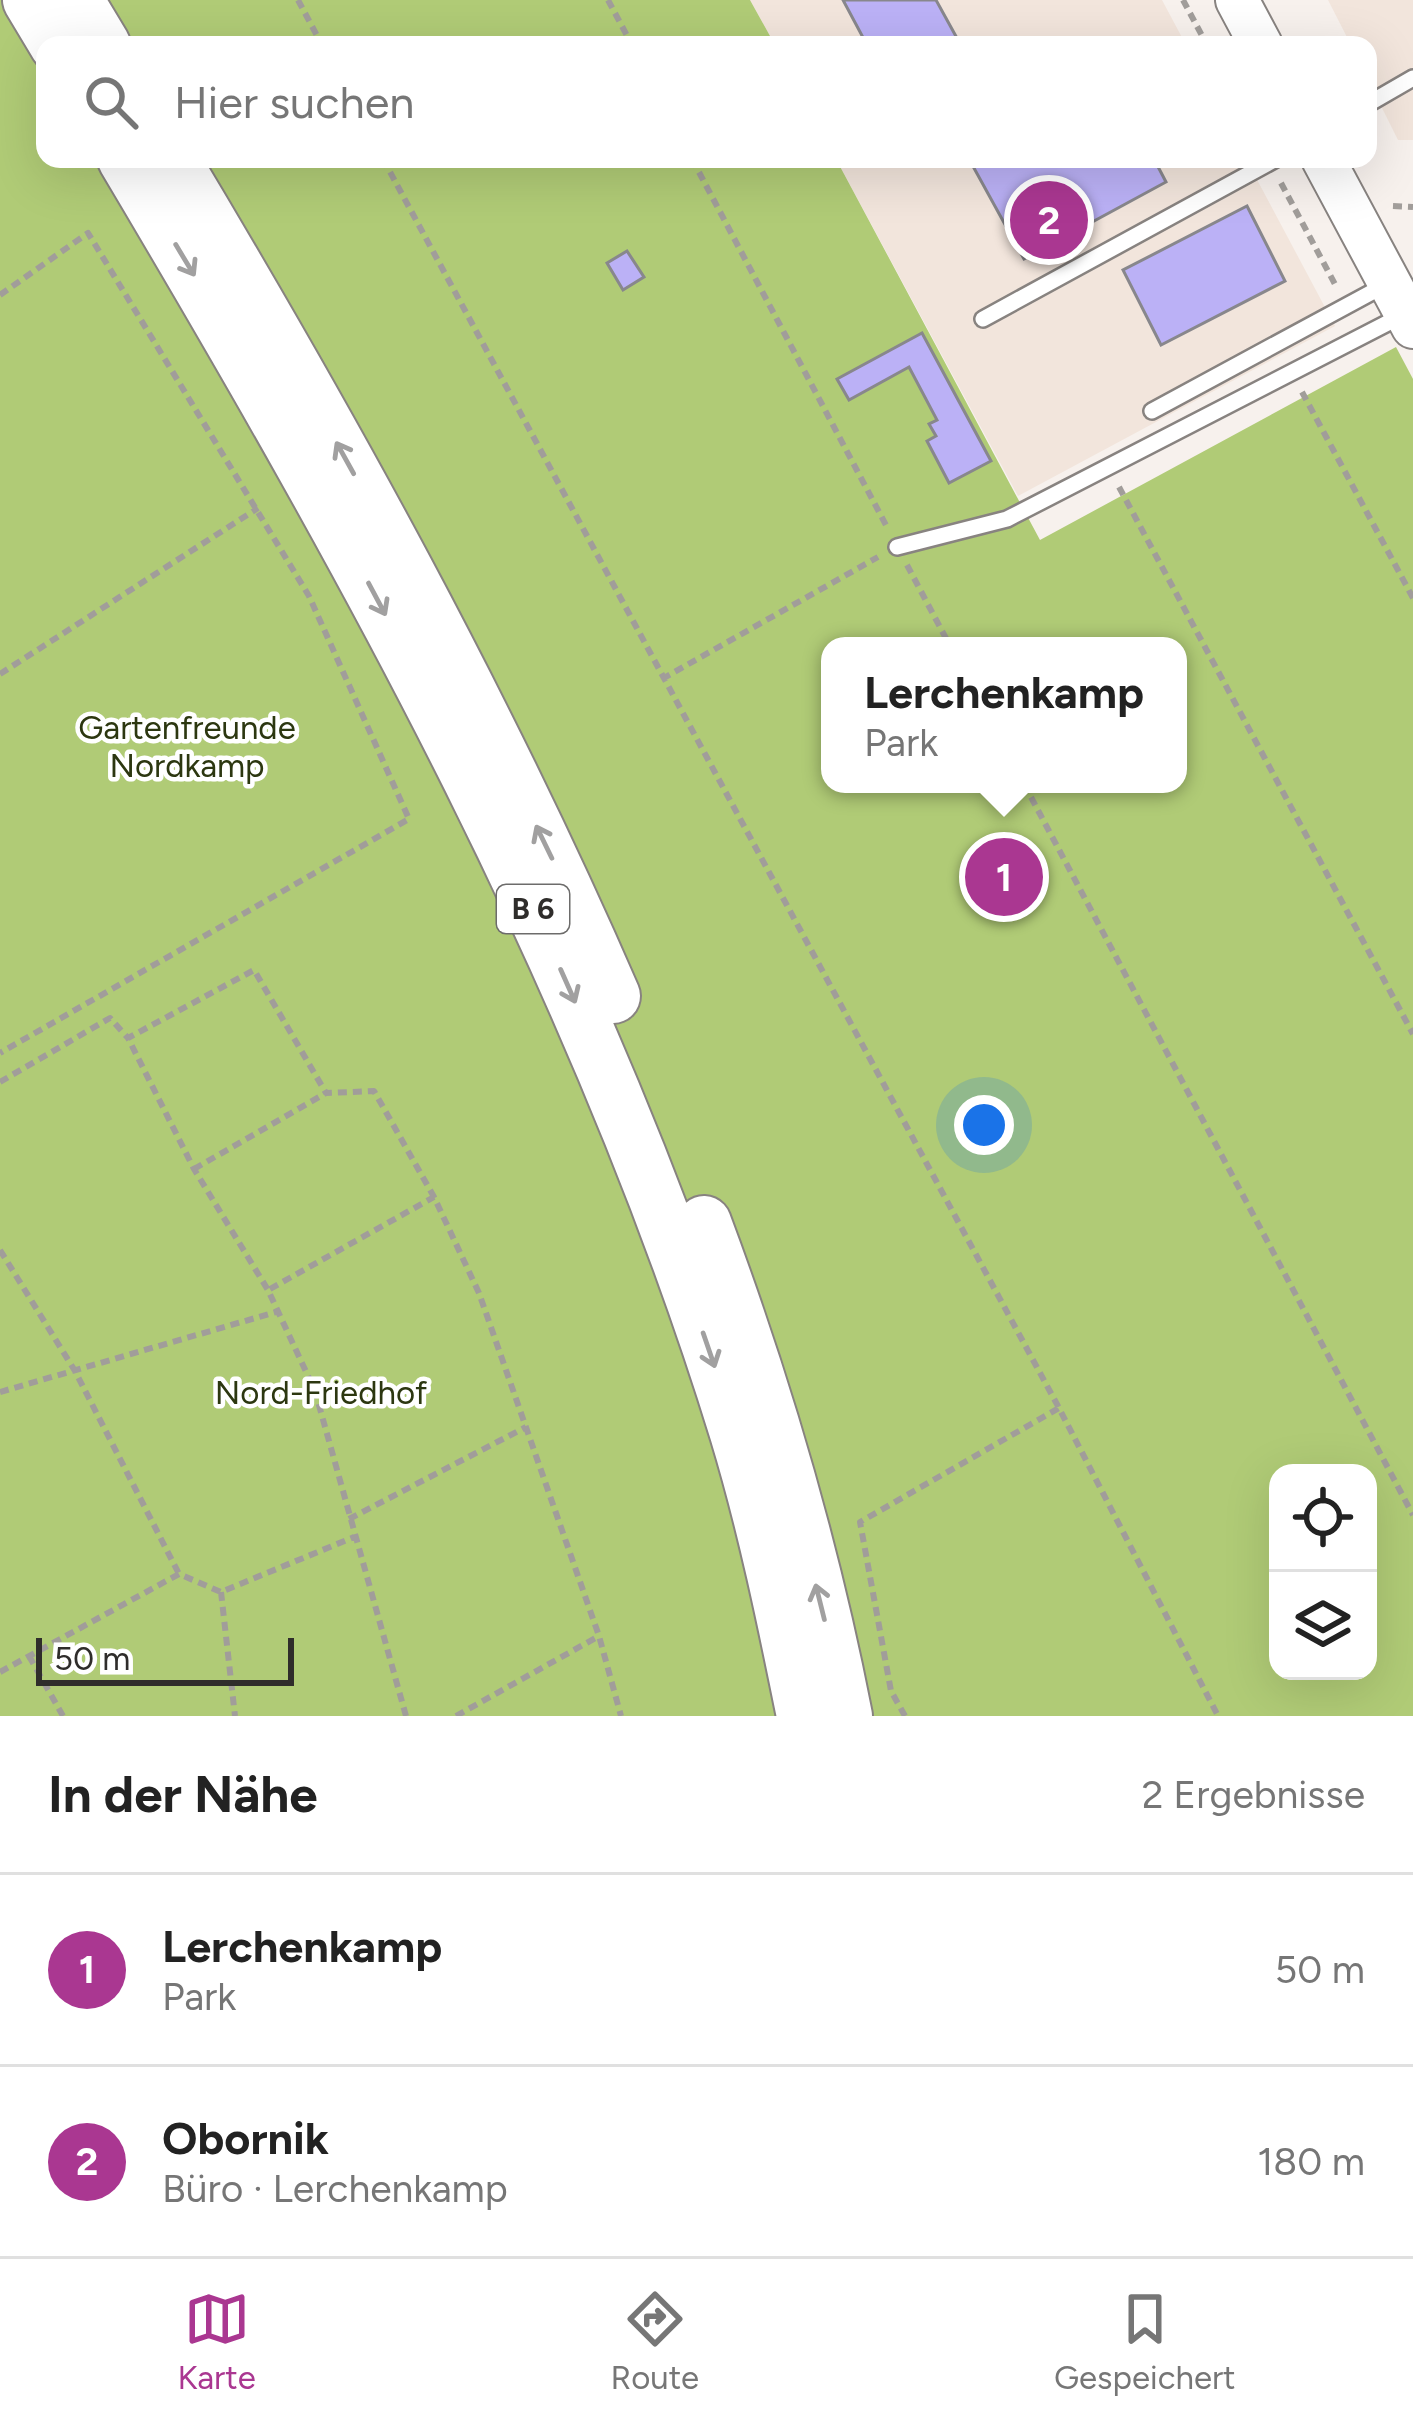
<!DOCTYPE html>
<html lang="de">
<head>
<meta charset="utf-8">
<style>
  :root { --surface:#fff; --page:#f6f6f6; --text:#222; --muted:#767676; --line:#e0e0e0; --accent:#aa3791 }
  body { margin:0; font-family:Figtree,sans-serif; background:var(--page); color:var(--text) }
  .controls { position:absolute; right:36px; bottom:36px; display:grid; overflow:hidden; border-radius:24px; box-shadow:0 12px 48px #0002 }
  .controls button { width:108px; height:108px; display:grid; place-items:center; padding:0; border:0; border-bottom:3px solid var(--line); background:var(--surface); color:var(--text); font:60px sans-serif }
  .scale { position:absolute; left:36px; bottom:30px; width:258px; box-sizing:border-box; padding-left:12px; border:6px solid #2f2d2b; border-top:0; font-size:33px; line-height:42px; white-space:nowrap; color:#2f2d2b; -webkit-text-stroke:9px #fff; paint-order:stroke }
  .you { position:absolute; left:984px; top:1125px; width:42px; height:42px; margin:-30px; border:9px solid #fff; border-radius:50%; background:#1a73e8; box-shadow:0 0 0 18px #1a73e833 }
  .badge { display:grid; place-items:center; width:78px; height:78px; border-radius:50%; background:var(--accent); color:#fff; font-size:39px; font-weight:700 }
  .pin { position:absolute; translate:-50% -50%; border:6px solid #fff; box-shadow:0 3px 12px #0006 }
  .popup { position:absolute; left:821px; top:637px; width:366px; height:156px; box-sizing:border-box; display:grid; place-content:center; border-radius:24px; background:var(--surface); filter:drop-shadow(0 3px 9px #0005); font-size:39px; white-space:nowrap; color:var(--muted) }
  .popup b { font-size:45px; color:var(--text) }
  .popup::after { content:''; position:absolute; left:50%; top:100%; margin-left:-24px; border:24px solid transparent; border-top-color:var(--surface) }
  .list { margin:0; padding:0; list-style:none }
  h2 { display:flex; justify-content:space-between; align-items:center; height:156px; margin:0; padding:0 48px; font-size:51px }
  h2 small { font-size:39px; font-weight:400; color:var(--muted) }
  .list li { display:grid; grid-template-columns:78px 1fr auto; gap:36px; align-items:center; box-sizing:border-box; height:192px; padding:0 48px; border-top:3px solid var(--line) }
  .list b { display:block; font-size:45px; white-space:nowrap }
  .list p { margin:0; font-size:39px; white-space:nowrap; color:var(--muted) }
  .list em { font-size:39px; font-style:normal; color:var(--muted) }
  .icon { flex:none; width:66px; height:66px; fill:none; stroke:currentColor; stroke-width:2; stroke-linecap:round; stroke-linejoin:round }
  .map { position:relative; flex:none; width:1413px; height:1716px; overflow:hidden }
  .search { position:absolute; background:var(--surface); box-shadow:0 12px 48px #0002; left:36px; right:36px; top:36px; height:132px; display:flex; align-items:center; gap:30px; box-sizing:border-box; padding:0 42px; border-radius:24px; color:var(--muted); font-size:45px }
  .sheet { height:540px; background:var(--surface) }
  nav { display:flex; justify-content:space-around; align-items:center; box-sizing:border-box; height:168px; border-top:3px solid var(--line); background:var(--surface); font-size:33px; color:var(--muted) }
  nav a { display:grid; justify-items:center; gap:6px }
  nav .on { color:var(--accent) }
  .map>svg:first-child { display:block }
</style>
</head>
<body>
<div class="map">
<svg width="1413" height="1716" viewBox="0 0 1413 1716">
  <rect width="100%" height="100%" fill="#f7f1ed"/>
  <path fill="#f2e5dc" d="M750 0H1162L1186 45H775Z
    M1328 0H1413V140H1398L1368 80V45H1351Z
    M836 159H1246L1335 326 1018 496Z"/>
  <path fill="#b0cb76" fill-rule="evenodd" d="M0 0H750L775 45H45V159H836L1040 540 1396 347 1413 379V1716H0ZM830 646H1178V784H830ZM1278 1473H1368V1671H1278Z"/>
  <path fill="#bbb1f6" stroke="#88878c" stroke-width="3" d="M843 0H936L958 40 949 45H867Z
    M969 159H1154L1166 182 1024 259Z
    M1247 206 1285 281 1161 345 1123 270Z
    M627 251 644 277 623 290 607 263Z
    M922 333 991 461 949 483 927 441 936 436 929 424 937 420 909 367 849 400 837 379Z"/>
  <g fill="none" stroke-linecap="round" stroke-linejoin="round">
    <defs>
      <path id="lane" d="M1368 104 1413 78
        M983 319 1276 159
        M1152 411 1387 284
        M897 547 1007 519 1403 315"/>
      <path id="secondary" d="M1237 0 1261 45
        M1323 159 1413 327"/>
      <path id="highway" d="M30 0 57 45
        M76 0 103 45
        M125 159C367 566 597 978 737 1433 765 1525 785 1622 804 1716
        M172 159C334 429 487 706 613 996
        M704 1223C764 1384 812 1547 845 1716"/>
    </defs>
    <use href="#lane" stroke="#888380" stroke-width="20"/>
    <use href="#secondary" stroke="#888380" stroke-width="46"/>
    <use href="#highway" stroke="#888380" stroke-width="58"/>
    <path stroke="#a19d9a" stroke-width="6" stroke-dasharray="9 6" stroke-linecap="butt" d="M298 0 322 45
      M608 0 632 45
      M1183 0 1207 45
      M383 159 1059 1408 1218 1716
      M692 159 887 527
      M1281 183 1337 288
      M1393 206 1413 207
      M0 295 88 233 309 596 409 819 0 1053
      M1302 392 1413 598
      M1119 487 1413 1034
      M907 565 950 646
      M0 674 258 508
      M662 679 878 557
      M1024 784 1413 1515
      M0 1082 110 1018 128 1038
      M194 1169 326 1093
      M0 1250 75 1371 179 1574
      M270 1289 434 1197
      M0 1392 276 1312
      M349 1519 526 1427
      M221 1592 235 1716
      M29 1656 63 1716
      M0 1672 179 1574 221 1592 354 1537
      M406 1716 315 1391 268 1290 194 1169 128 1038 254 970 326 1093 374 1091 434 1197 479 1293 599 1636 621 1716
      M456 1716 599 1636
      M905 1716 891 1691 860 1522 1059 1408"/>
    <use href="#lane" stroke="#fff" stroke-width="15"/>
    <use href="#secondary" stroke="#fff" stroke-width="42"/>
    <use href="#highway" stroke="#fff" stroke-width="54"/>
  </g>
  <defs><path id="oneway-shaft" d="M-6 0H5M1.5-3L5.5 0L1.5 3" fill="none" stroke-width="1.6" stroke-linecap="round" stroke-linejoin="round" transform="scale(3)"/></defs>
  <g stroke="#a1a0a0">
    <use href="#oneway-shaft" transform="translate(185 260) rotate(59)"/>
    <use href="#oneway-shaft" transform="translate(345 458) rotate(-119)"/>
    <use href="#oneway-shaft" transform="translate(377 599) rotate(62)"/>
    <use href="#oneway-shaft" transform="translate(544 842) rotate(-116)"/>
    <use href="#oneway-shaft" transform="translate(568 986) rotate(66)"/>
    <use href="#oneway-shaft" transform="translate(709 1350) rotate(71)"/>
    <use href="#oneway-shaft" transform="translate(820 1602) rotate(-104)"/>
  </g>
  <g text-anchor="middle" stroke-width="9" stroke-linejoin="round" paint-order="stroke">
    <rect fill="#fff" stroke="#6d6c6b" stroke-width="3" x="497" y="885" width="72" height="48" rx="9"/>
    <g font-size="30" font-weight="bold" fill="#2f2d2b">
      <text x="533" y="919">B 6</text>
    </g>
    <g font-size="33" fill="#2c3710" stroke="#fff">
      <text x="187" y="739">Gartenfreunde<tspan x="187" dy="38">Nordkamp</tspan></text>
      <text x="321" y="1404">Nord-Friedhof</text>
    </g>
  </g>
</svg>
<div class="controls">
<button><svg class="icon" aria-label="locate" viewBox="0 0 24 24"><circle cx="12" cy="12" r="6"/><path d="M12 2v4M12 18v4M2 12h4M18 12h4"/></svg></button>
<button><svg class="icon" aria-label="layers" viewBox="0 0 24 24"><path d="M12 4l9 5-9 5-9-5zM3 14l9 5 9-5"/></svg></button>
</div>
<div class="scale">50 m</div>
<div class="you"></div>
<div class="pin badge" style="left:1004px;top:877px">1</div>
<div class="popup"><b>Lerchenkamp</b>Park</div>
<div class="pin badge" style="left:1049px;top:220px">2</div>
<div class="search"><svg class="icon" aria-label="search" viewBox="0 0 24 24"><circle cx="10" cy="10" r="6"/><path d="M15 15l6 6"/></svg>Hier suchen</div>
</div>
<section class="sheet">
<h2>In der Nähe<small>2 Ergebnisse</small></h2>
<ul class="list">
<li><span class="badge">1</span><div><b>Lerchenkamp</b><p>Park</p></div><em>50 m</em></li>
<li><span class="badge">2</span><div><b>Obornik</b><p>Büro · Lerchenkamp</p></div><em>180 m</em></li>
</ul>
</section>
<nav>
<a class="on"><svg class="icon" aria-label="map" viewBox="0 0 24 24"><path d="M3 6l6-2 6 2 6-2v14l-6 2-6-2-6 2zM9 4v14M15 6v14"/></svg>Karte</a>
<a><svg class="icon" aria-label="directions" viewBox="0 0 24 24"><path d="M12 3l9 9-9 9-9-9zM9 14v-3h6M13 9l2 2-2 2"/></svg>Route</a>
<a><svg class="icon" aria-label="saved" viewBox="0 0 24 24"><path d="M7 4h10v16l-5-4-5 4z"/></svg>Gespeichert</a>
</nav>
</body>
</html>
